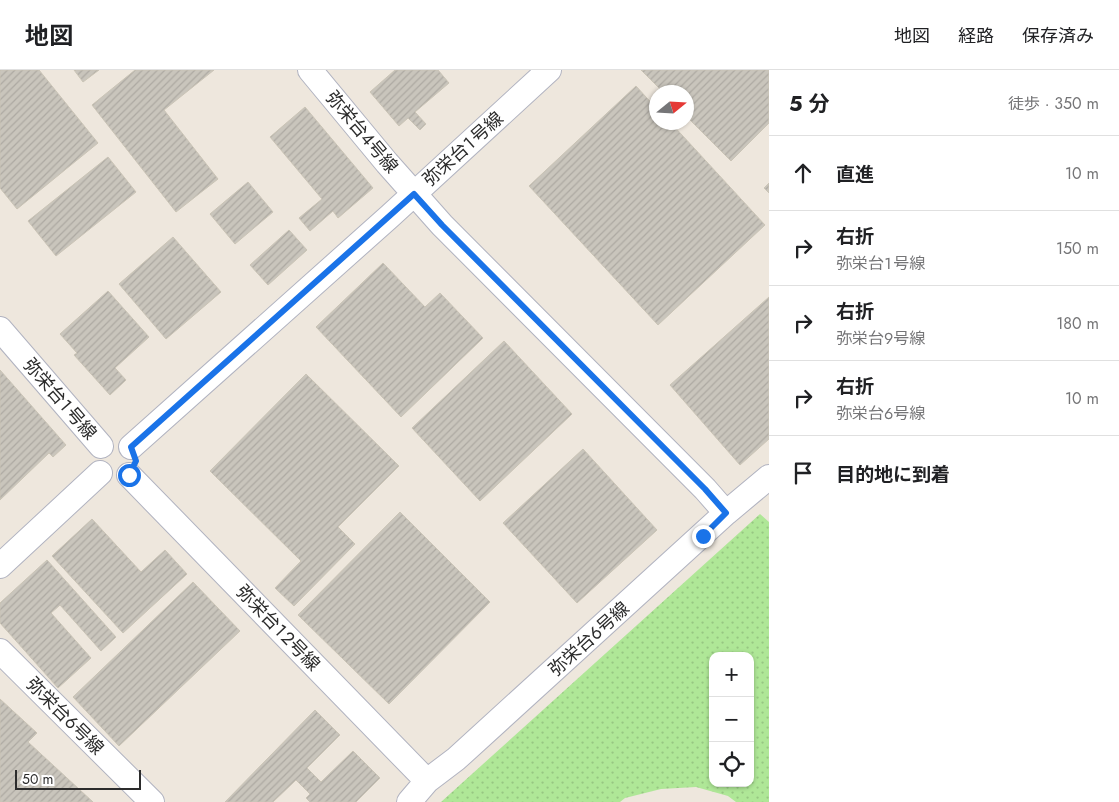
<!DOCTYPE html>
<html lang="ja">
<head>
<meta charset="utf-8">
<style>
  :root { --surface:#fff; --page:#f6f6f6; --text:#202124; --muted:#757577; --line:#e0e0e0 }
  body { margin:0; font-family:Jost,"Noto Sans JP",sans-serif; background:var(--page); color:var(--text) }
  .controls { position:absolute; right:15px; bottom:15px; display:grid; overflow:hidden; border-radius:10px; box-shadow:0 1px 4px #0004 }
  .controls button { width:45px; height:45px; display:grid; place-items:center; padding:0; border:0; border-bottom:1px solid var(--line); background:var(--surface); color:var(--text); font:25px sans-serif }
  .compass { position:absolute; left:649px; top:15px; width:45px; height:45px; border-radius:50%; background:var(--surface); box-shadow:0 1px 4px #0004; rotate:72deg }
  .scale { position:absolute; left:15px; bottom:12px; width:126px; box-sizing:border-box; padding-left:5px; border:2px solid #2c2c2c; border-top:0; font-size:14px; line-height:18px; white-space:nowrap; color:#2c2c2c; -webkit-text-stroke:4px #fff; paint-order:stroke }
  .stop { position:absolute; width:15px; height:15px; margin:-11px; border:4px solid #1a73e8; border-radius:50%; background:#fff }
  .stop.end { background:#1a73e8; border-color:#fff; box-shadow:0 1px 5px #0008 }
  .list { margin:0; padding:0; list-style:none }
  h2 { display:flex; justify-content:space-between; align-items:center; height:65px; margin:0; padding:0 20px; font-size:21px }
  h2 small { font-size:16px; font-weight:400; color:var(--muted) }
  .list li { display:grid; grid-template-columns:32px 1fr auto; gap:15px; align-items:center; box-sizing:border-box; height:75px; padding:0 20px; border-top:1px solid var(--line) }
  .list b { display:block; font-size:19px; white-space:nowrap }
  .list p { margin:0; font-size:16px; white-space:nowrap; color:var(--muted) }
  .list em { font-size:16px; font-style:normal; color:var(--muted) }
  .icon { flex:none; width:28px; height:28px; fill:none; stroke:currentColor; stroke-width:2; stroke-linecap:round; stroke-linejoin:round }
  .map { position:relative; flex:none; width:769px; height:732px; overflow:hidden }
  header { display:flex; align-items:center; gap:30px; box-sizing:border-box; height:70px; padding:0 25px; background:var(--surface); border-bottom:1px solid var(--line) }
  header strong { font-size:24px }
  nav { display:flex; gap:28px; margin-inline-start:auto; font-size:18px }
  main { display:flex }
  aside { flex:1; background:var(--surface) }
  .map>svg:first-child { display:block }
</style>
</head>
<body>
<header>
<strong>地図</strong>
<nav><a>地図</a><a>経路</a><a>保存済み</a></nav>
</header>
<main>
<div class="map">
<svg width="769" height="732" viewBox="0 0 769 732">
  <defs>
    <pattern id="park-dots" width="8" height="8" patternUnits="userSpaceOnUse" patternTransform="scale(1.25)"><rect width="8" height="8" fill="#afe797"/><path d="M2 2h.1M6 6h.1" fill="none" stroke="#97c682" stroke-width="1.8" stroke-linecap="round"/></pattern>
    <pattern id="building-hatch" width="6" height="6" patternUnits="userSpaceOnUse" patternTransform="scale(1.25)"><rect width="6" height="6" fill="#c9c5bc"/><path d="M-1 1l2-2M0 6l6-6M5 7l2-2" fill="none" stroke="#ada9a2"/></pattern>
  </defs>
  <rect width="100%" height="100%" fill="#eee7dd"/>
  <path fill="url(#park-dots)" fill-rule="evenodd" d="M760 444 769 452V732H736L728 726 696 717 661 719 625 728 620 732H441ZM713 586H750V713H713Z"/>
  <path fill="url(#building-hatch)" stroke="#cac4b6" d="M0 0H39L98 73 17 139 0 118Z
    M74 0H99L83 12Z
    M135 0H214L164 40 218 109 176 142 92 35Z
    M395 0H438L449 13 415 42 426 54 420 60 408 48 399 56 370 22Z
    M641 0H769V53L731 91 686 46V22H663Z
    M636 16 656 38V52H670L765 155 658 255 529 116Z
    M305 37 373 118 338 148 333 141 310 161 299 148 322 129 270 67Z
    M108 87 136 122 56 186 28 151Z
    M248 112 273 142 235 174 210 144Z
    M769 113V123L764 118Z
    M289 160 307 180 268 215 250 195Z
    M173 167 221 222 166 269 119 214Z
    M383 193 425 237 440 223 483 268 401 347 316 257Z
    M108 221 149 267 115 298 126 310 110 325 74 285 77 283 60 264Z
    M769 227V369L740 395 670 315Z
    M504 271 572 344 480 431 412 358Z
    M0 300 66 375 53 387 49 383 0 430Z
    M306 304 399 396 338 457 355 474 294 536 275 518 301 491 210 401Z
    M583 379 657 460 577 533 503 453Z
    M400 442 490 532 389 634 298 545Z
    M92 449 141 502 165 480 187 504 123 563 52 486Z
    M47 490 116 567 101 581 60 535 51 543 91 588 58 618 0 553V533Z
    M193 512 240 561 119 676 73 627Z
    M0 629 37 663 28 672 93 732H0Z
    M315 640 340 665 307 698 321 712 353 681 380 708 356 732H310L306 728 310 724 296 710 273 732H225Z"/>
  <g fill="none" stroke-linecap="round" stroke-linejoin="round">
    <defs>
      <path id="tertiary" d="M310 0 387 93 442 155 705 419 726 443
        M0 259 101 376
        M131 377 390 146 549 0
        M129 405 427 711
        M0 496 100 403
        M0 581 152 732
        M409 732 427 711 456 689 726 443 769 407"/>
    </defs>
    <use href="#tertiary" stroke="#b1b3c0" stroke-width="26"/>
    <use href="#tertiary" stroke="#fff" stroke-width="24"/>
  </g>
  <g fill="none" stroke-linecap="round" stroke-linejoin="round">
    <path stroke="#1a73e8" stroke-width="6" d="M129 405 136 391 131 377 414 124 442 155 705 419 726 443 703 466"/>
  </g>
  <g text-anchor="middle" stroke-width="4" stroke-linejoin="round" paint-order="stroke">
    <g font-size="18" fill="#2c2c2c" stroke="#fff">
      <text transform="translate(362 62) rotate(50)" y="6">弥栄台４号線</text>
      <text transform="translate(463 79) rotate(-42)" y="6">弥栄台１号線</text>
      <text transform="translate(60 329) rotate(49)" y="6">弥栄台１号線</text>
      <text transform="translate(278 558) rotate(46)" y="6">弥栄台１２号線</text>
      <text transform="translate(589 569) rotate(-42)" y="6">弥栄台６号線</text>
      <text transform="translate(65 646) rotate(45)" y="6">弥栄台６号線</text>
    </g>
  </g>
</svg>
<div class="controls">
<button>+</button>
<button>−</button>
<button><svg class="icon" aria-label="locate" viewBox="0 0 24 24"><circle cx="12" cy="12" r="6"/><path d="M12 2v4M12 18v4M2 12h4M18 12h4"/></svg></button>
</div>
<svg class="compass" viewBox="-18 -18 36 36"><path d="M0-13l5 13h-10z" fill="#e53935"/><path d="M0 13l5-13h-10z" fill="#757577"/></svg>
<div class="scale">50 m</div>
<div class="stop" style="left:129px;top:405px"></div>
<div class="stop end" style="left:703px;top:466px"></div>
</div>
<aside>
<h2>5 分<small>徒歩 · 350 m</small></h2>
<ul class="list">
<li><svg class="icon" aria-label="ahead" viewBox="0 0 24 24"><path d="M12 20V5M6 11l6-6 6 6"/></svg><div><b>直進</b></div><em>10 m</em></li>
<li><svg class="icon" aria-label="right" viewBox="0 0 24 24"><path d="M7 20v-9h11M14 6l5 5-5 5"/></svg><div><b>右折</b><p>弥栄台１号線</p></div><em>150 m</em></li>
<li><svg class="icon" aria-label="right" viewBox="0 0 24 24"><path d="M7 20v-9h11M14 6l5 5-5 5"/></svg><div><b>右折</b><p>弥栄台９号線</p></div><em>180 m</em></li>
<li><svg class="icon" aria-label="right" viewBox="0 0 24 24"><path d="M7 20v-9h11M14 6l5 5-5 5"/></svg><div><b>右折</b><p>弥栄台６号線</p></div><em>10 m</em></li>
<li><svg class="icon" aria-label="arrive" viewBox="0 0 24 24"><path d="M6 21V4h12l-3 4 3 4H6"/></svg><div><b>目的地に到着</b></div></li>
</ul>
</aside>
</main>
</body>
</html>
